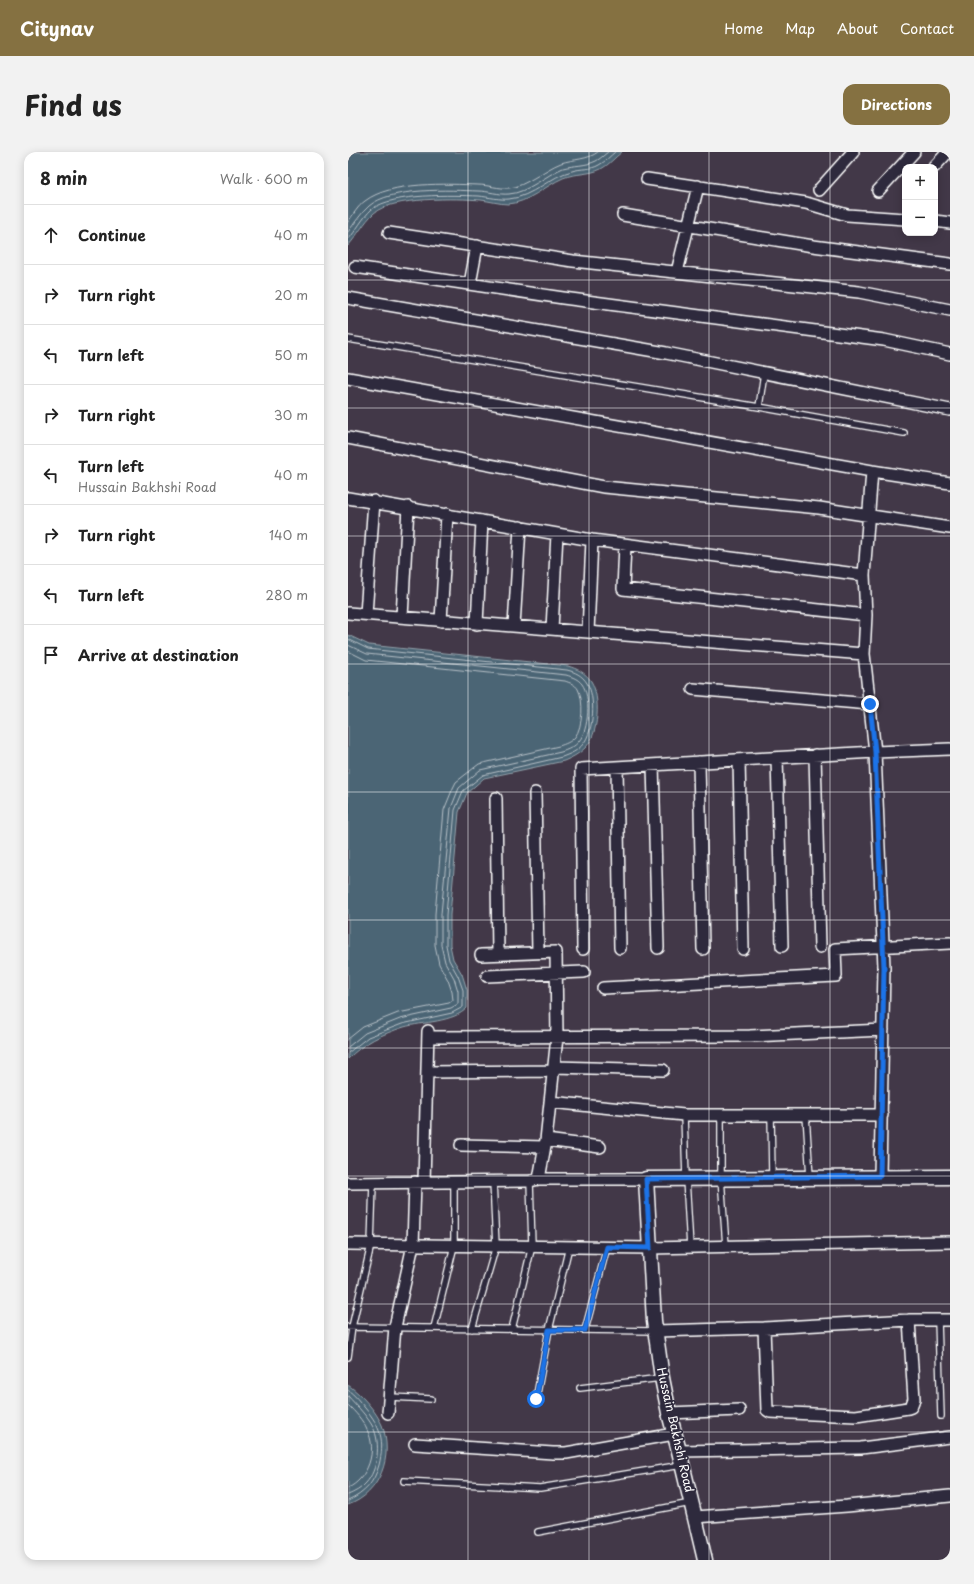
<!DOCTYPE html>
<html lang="en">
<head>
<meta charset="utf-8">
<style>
  :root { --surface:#fff; --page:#f2f2f2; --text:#222; --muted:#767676; --line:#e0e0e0; --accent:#857141 }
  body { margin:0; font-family:"Playpen Sans",sans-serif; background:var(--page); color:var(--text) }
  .controls { position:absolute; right:12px; top:12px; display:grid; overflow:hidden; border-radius:8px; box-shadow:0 2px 10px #0003 }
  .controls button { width:36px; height:36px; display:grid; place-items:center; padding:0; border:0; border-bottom:1px solid var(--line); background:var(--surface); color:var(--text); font:20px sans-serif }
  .stop { position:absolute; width:12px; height:12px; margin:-9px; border:3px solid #1a73e8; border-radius:50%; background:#fff }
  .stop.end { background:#1a73e8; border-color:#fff; box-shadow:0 1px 4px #0008 }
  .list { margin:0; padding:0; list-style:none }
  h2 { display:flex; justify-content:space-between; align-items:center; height:52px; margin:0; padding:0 16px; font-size:17px }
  h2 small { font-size:13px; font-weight:400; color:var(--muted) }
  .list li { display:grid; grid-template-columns:26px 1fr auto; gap:12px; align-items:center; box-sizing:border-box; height:60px; padding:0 16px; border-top:1px solid var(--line) }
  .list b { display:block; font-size:15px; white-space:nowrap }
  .list p { margin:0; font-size:13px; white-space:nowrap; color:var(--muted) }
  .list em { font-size:13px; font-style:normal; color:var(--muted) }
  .icon { flex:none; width:22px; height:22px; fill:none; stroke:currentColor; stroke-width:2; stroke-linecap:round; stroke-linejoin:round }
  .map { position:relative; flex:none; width:602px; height:1408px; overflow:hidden; border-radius:12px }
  header { display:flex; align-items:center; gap:24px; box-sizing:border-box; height:56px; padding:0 20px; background:var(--accent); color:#fff }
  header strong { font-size:19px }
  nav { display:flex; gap:22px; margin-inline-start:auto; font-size:14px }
  .intro { display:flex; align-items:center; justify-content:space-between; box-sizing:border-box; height:96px; padding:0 24px }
  h1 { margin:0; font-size:28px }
  .button { padding:10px 18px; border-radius:12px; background:var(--accent); color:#fff; font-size:14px; font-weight:700 }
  main { display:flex; gap:24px; padding:0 24px }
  aside { flex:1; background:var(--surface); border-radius:12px; box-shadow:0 2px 10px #0003 }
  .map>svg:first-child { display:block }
</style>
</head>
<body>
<header>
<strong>Citynav</strong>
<nav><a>Home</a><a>Map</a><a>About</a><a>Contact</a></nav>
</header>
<div class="intro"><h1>Find us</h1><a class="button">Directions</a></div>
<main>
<aside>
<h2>8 min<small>Walk · 600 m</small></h2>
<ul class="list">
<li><svg class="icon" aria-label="ahead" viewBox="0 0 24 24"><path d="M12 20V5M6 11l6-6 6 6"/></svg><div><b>Continue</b></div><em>40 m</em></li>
<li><svg class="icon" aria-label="right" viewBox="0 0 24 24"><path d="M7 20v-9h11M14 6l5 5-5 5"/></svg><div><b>Turn right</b></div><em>20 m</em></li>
<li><svg class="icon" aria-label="left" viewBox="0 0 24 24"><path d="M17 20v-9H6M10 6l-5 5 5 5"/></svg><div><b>Turn left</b></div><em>50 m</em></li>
<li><svg class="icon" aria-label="right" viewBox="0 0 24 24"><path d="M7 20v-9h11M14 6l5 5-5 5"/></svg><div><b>Turn right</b></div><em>30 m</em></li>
<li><svg class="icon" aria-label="left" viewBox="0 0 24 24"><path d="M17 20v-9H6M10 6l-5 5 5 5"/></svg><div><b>Turn left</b><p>Hussain Bakhshi Road</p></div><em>40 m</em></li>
<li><svg class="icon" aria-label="right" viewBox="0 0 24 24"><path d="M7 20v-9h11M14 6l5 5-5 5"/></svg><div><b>Turn right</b></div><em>140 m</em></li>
<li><svg class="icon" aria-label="left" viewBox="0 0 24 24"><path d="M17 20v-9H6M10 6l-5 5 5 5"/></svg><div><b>Turn left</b></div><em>280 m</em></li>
<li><svg class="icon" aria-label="arrive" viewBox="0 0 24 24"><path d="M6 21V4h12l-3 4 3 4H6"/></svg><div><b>Arrive at destination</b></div></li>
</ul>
</aside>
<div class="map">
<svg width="602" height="1408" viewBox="0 0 602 1408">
  <rect width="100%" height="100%" fill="#423848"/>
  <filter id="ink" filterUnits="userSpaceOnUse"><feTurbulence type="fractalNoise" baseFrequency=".025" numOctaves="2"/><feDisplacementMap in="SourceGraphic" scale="8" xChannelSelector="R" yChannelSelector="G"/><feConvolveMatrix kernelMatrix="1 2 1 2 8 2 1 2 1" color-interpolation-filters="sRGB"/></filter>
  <g filter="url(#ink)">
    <path fill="#4c6575" stroke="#94a3ac" d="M0 0H274C267 5 261 13 253 17 241 23 227 21 215 26 197 34 180 51 160 52 152 52 142 49 133 48 109 46 44 45 26 61 16 70 9 84 0 94Z
      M0 483 21 493 220 514C229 517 237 520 243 529 253 545 251 583 237 596 231 602 223 606 216 609L136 626 119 641 111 660 102 763V793L105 807 114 822 119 838V856C106 870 74 870 56 875 34 882 15 891 0 907Z
      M0 1233C13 1242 28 1259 34 1273 46 1304 32 1342 0 1353Z"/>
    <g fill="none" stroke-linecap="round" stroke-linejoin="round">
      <path stroke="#b7c1c8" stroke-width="1" d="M0 70C5 63 10 54 17 49 43 29 99 32 130 33 140 33 151 37 161 36 177 35 197 17 213 11 225 7 240 8 250 0
        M0 80C6 72 13 61 21 54 43 35 102 38 130 39 140 39 151 43 161 42 179 41 198 23 215 16 226 13 238 14 248 9 252 7 256 3 260 0
        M0 88C8 79 15 65 24 57 46 41 104 43 131 44 140 45 153 48 161 47 185 45 202 24 224 19 233 16 243 18 251 13 257 10 262 4 267 0
        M0 487 20 497 219 518C227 520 234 523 239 531 248 545 246 579 235 592 230 599 222 602 214 605L135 623 115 639 107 658 98 763V793L101 808 110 824 115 838V855L104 861 54 872 20 885 0 901
        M0 493 19 502 218 523C225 525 230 527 234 532 243 544 241 578 231 589 227 595 219 598 213 600L132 618 111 636 103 656 93 762V793L97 810 106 826 110 839V852L103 856 52 867 17 881 0 895
        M0 499 18 508 217 529C222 531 227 532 230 537 236 548 235 575 227 585 223 590 217 592 211 594L131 612 108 630 105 636 96 658 87 762V793L91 812 100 828 104 840 105 848 101 851 50 861 15 875 0 887
        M0 1238C7 1243 12 1250 17 1256 33 1275 37 1289 31 1313 26 1331 17 1341 0 1349
        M0 1244C9 1254 19 1264 25 1275 33 1291 30 1318 18 1331 13 1337 7 1340 0 1343
        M0 1253C7 1260 15 1268 19 1278 30 1298 20 1327 0 1336"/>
      <defs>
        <path id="service" d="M0 187 411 255 556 281
          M411 255 416 221
          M336 963 338 1027 342 1095
          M423 963 424 1025
          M458 963 462 1025
          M373 964V1026L378 1094
          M590 1168 593 1264
          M0 1175 307 1179
          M86 1176 106 1094V1030
          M124 1177 148 1094 145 1029
          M164 1177 184 1094 182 1029
          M237 1178 259 1095
          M0 1205 4 1175 23 1093 25 1031
          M232 1236 313 1226
          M42 1245 83 1247
          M188 1247 201 1178 221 1095
          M56 1329 192 1336 334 1313
          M190 1380 343 1351"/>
        <path id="minor" d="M586 15 600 0
          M299 27 458 51 499 63 557 67
          M471 38 505 0
          M530 39 566 0
          M275 63 465 94 602 112
          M587 69 602 71
          M41 81 225 109 511 140 602 158
          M7 115 215 146 536 188 602 202
          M329 120 350 34
          M122 132 129 94
          M0 146 318 201 602 258
          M0 226 524 319 602 331
          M0 286 256 335 471 356 602 376
          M524 319 516 423 518 463 516 502 527 600 536 815 532 1024
          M0 346 244 388 516 423
          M277 393 275 437 518 463
          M0 461 516 502
          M18 462 26 349
          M54 465 60 355
          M93 469 99 362
          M129 472 134 369
          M166 474 172 375
          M204 477 209 382
          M240 480 244 388
          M345 537 522 552
          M467 603 472 795
          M429 606 434 794
          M391 608 395 797
          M351 610 355 797
          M305 613 310 796
          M269 615 272 796
          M187 641 190 800
          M148 646 150 802
          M235 797 233 617 527 600 602 597
          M133 803 208 800 209 885 198 988 191 1027
          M139 824 236 820
          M255 836 488 824 487 797 602 791
          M80 885 402 884 535 878
          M207 915 315 918
          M79 920 206 919
          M202 950 336 963H534
          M198 988 252 995
          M113 993 197 995
          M76 1030 80 879
          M0 1031 182 1029 191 1027H298
          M0 1092 302 1096 602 1090
          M416 1176 419 1258 422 1260 508 1264 560 1256 563 1255 566 1247 561 1168
          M307 1179 416 1176 561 1168H602
          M40 1261 47 1175 65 1093 67 1030
          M321 1261 391 1258
          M67 1292 205 1301H218L326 1282
          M331 1299 513 1296 602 1285
          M347 1365 499 1354 602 1344"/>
        <path id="tertiary" d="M357 1408 331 1299 321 1261 314 1226 306 1169 298 1027 602 1025"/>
      </defs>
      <use href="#service" stroke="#fff" stroke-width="8"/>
      <use href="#minor" stroke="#fff" stroke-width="14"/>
      <use href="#tertiary" stroke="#fff" stroke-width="17"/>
      <use href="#service" stroke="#2f2a3d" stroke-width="5.5"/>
      <use href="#minor" stroke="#2f2a3d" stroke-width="11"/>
      <use href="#tertiary" stroke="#2f2a3d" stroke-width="14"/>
    </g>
  </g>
  <g fill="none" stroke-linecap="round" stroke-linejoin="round" filter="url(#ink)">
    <path stroke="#1a73e8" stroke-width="5" d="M188 1247 201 1178H237L259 1095 302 1096 298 1027 532 1024 536 815 527 600 522 552"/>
  </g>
  <path fill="none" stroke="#fff" stroke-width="1" stroke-opacity="0.55" d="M120 0V1408M241 0V1408M361 0V1408M482 0V1408M0 128H602M0 256H602M0 384H602M0 512H602M0 640H602M0 768H602M0 896H602M0 1024H602M0 1152H602M0 1280H602"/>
  <g text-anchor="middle" stroke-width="3.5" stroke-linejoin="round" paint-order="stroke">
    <g font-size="12" fill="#fff" stroke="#2f2a3d">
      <text transform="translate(327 1278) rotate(77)" y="4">Hussain Bakhshi Road</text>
    </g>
  </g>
</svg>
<div class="controls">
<button>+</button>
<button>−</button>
</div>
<div class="stop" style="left:188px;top:1247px"></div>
<div class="stop end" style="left:522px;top:552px"></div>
</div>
</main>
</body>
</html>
